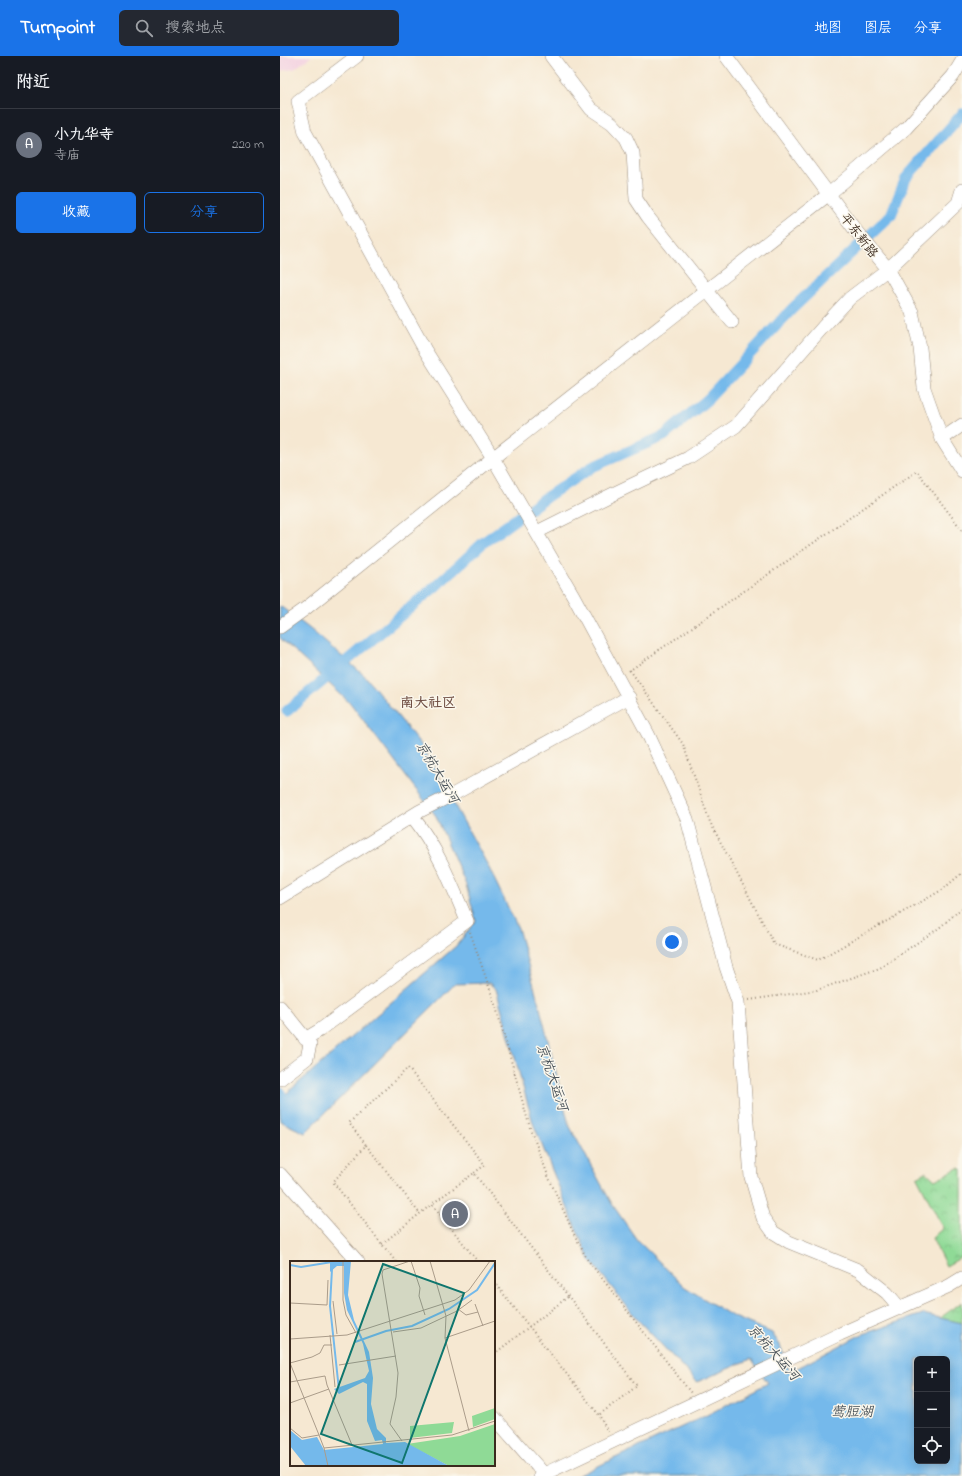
<!DOCTYPE html>
<html lang="zh">
<head>
<meta charset="utf-8">
<style>
  :root { --surface:#171b24; --page:#242831; --text:#f1f3f6; --muted:#9ea1a6; --line:#363941; --accent:#1a73e8 }
  body { margin:0; font-family:"Indie Flower","LXGW WenKai TC",sans-serif; background:var(--page); color:var(--text) }
  .controls { position:absolute; right:12px; bottom:12px; display:grid; overflow:hidden; border-radius:6px; box-shadow:0 2px 10px #0003 }
  .controls button { width:36px; height:36px; display:grid; place-items:center; padding:0; border:0; border-bottom:1px solid var(--line); background:var(--surface); color:var(--text); font:20px sans-serif }
  .you { position:absolute; left:392px; top:886px; width:14px; height:14px; margin:-10px; border:3px solid #fff; border-radius:50%; background:#1a73e8; box-shadow:0 0 0 6px #1a73e833 }
  .badge { display:grid; place-items:center; width:26px; height:26px; border-radius:50%; background:var(--accent); color:#fff; font-size:13px; font-weight:700 }
  .pin { position:absolute; translate:-50% -50%; border:2px solid #fff; box-shadow:0 1px 4px #0006 }
  .list { margin:0; padding:0; list-style:none }
  h2 { display:flex; justify-content:space-between; align-items:center; height:52px; margin:0; padding:0 16px; font-size:17px }
  h2 small { font-size:13px; font-weight:400; color:var(--muted) }
  .list li { display:grid; grid-template-columns:26px 1fr auto; gap:12px; align-items:center; box-sizing:border-box; height:72px; padding:0 16px; border-top:1px solid var(--line) }
  .list b { display:block; font-size:15px; white-space:nowrap }
  .list p { margin:0; font-size:13px; white-space:nowrap; color:var(--muted) }
  .list em { font-size:13px; font-style:normal; color:var(--muted) }
  .actions { display:flex; gap:8px; padding:12px 16px }
  .actions a { flex:1; padding:9px 0; border:1px solid var(--accent); border-radius:6px; text-align:center; font-size:14px; color:var(--accent) }
  .actions .main { background:var(--accent); color:#fff }
  .icon { flex:none; width:22px; height:22px; fill:none; stroke:currentColor; stroke-width:2; stroke-linecap:round; stroke-linejoin:round }
  .map { position:relative; flex:none; width:682px; height:1420px; overflow:hidden }
  header { display:flex; align-items:center; gap:24px; box-sizing:border-box; height:56px; padding:0 20px; background:var(--accent); color:#fff }
  header strong { font-size:19px }
  nav { display:flex; gap:22px; margin-inline-start:auto; font-size:14px }
  .search { width:280px; height:36px; background:var(--page); display:flex; align-items:center; gap:10px; box-sizing:border-box; padding:0 14px; border-radius:6px; color:var(--muted); font-size:15px }
  main { display:flex }
  aside { flex:1; background:var(--surface) }
  .map>svg:first-child { display:block }
</style>
</head>
<body>
<header>
<strong>Turnpoint</strong>
<div class="search"><svg class="icon" aria-label="search" viewBox="0 0 24 24"><circle cx="10" cy="10" r="6"/><path d="M15 15l6 6"/></svg>搜索地点</div>
<nav><a>地图</a><a>图层</a><a>分享</a></nav>
</header>
<main>
<aside>
<h2>附近<small></small></h2>
<ul class="list">
<li><span class="badge" style="background:#6b7280">A</span><div><b>小九华寺</b><p>寺庙</p></div><em>220 m</em></li>
</ul>
<div class="actions"><a class="main">收藏</a><a>分享</a></div>
</aside>
<div class="map">
<svg width="682" height="1420" viewBox="0 0 682 1420">
  <defs>
    <pattern id="park-crowns" width="20" height="18" patternUnits="userSpaceOnUse"><rect width="20" height="18" fill="#8fda96"/><path d="M2 6a3 3 0 1 1 6 0M12 15a3 3 0 1 1 6 0" fill="none" stroke="#7cbb81"/></pattern>
  </defs>
  <rect width="100%" height="100%" fill="#fbf7ec"/>
  <filter id="ink" filterUnits="userSpaceOnUse"><feTurbulence type="fractalNoise" baseFrequency=".025" numOctaves="2"/><feDisplacementMap in="SourceGraphic" scale="8" xChannelSelector="R" yChannelSelector="G"/><feConvolveMatrix kernelMatrix="1 2 1 2 8 2 1 2 1" color-interpolation-filters="sRGB"/></filter>
  <filter id="wash" filterUnits="userSpaceOnUse"><feTurbulence type="fractalNoise" baseFrequency=".012" numOctaves="4" result="noise"/><feDisplacementMap in="SourceGraphic" scale="16" xChannelSelector="R" yChannelSelector="G"/><feGaussianBlur stdDeviation="0.9" result="paint"/><feColorMatrix in="noise" values="0 0 0 0 0 0 0 0 0 0 0 0 0 0 0 0 0 1.4 0 .05"/><feComposite in="paint" operator="in"/></filter>
  <g filter="url(#wash)">
    <rect width="100%" height="100%" fill="#f6e8d2"/>
    <path fill="#f3cfe0" d="M0 0H32L14 13 0 15Z"/>
    <path fill="url(#park-crowns)" stroke="#65825a" d="M678 1112 682 1113V1201L666 1210 652 1182 663 1172 637 1121 646 1116 655 1124Z
      M682 1246V1267L660 1262Z"/>
    <path fill="#74b9eb" stroke="#587284" fill-rule="evenodd" d="M0 550 30 573 86 621 142 690 207 808 238 872 259 948 289 1069 332 1148 357 1184 405 1231 452 1260 492 1277 500 1289 510 1316 580 1279 643 1258 682 1267V1420H297L425 1360 488 1327 471 1303 417 1326 356 1262 310 1204 292 1163 253 1067 216 933 209 927 175 928 25 1077 0 1065V1043L176 890 196 865 186 829 156 760 71 648 0 582ZM637 1303H667V1405H637Z"/>
    <g fill="none" stroke-linecap="round" stroke-linejoin="round">
      <path stroke="#74b9eb" stroke-width="11" d="M7 655 156 530 204 486 262 444 312 411 384 380 428 343 512 253 611 159 626 122 682 58
        M0 1036 2 1042 14 1049 15 1048"/>
    </g>
  </g>
  <g filter="url(#ink)">
    <g fill="none" stroke-linecap="round" stroke-linejoin="round">
      <defs>
        <path id="minor" d="M77 0 18 45 25 76 145 294 213 402 294 541 368 678 407 763 446 911 458 946 471 1121 483 1162 493 1176 509 1186 578 1214 607 1237 620 1252
          M271 0 311 53 332 67 346 82 353 97 356 143 368 161 452 266
          M446 0 576 175 608 213 632 256 640 292 644 332 662 383 682 415
          M662 383 682 369
          M257 476 339 435 408 402 456 370 543 271 570 242 608 213 678 147 682 134
          M0 571 25 553 213 402 549 138 626 72 673 20 682 5
          M0 842 140 755 174 738 349 641
          M0 951 30 988 27 1002 0 1023
          M25 983 40 974 187 865C172 829 157 791 132 760
          M0 1118 78 1206
          M214 1361 264 1418
          M260 1420 560 1278 669 1230 682 1222"/>
      </defs>
      <use href="#minor" stroke="#988978" stroke-width="14"/>
      <path stroke="#988978" stroke-width="2" stroke-dasharray="1 3" stroke-linecap="butt" d="M350 614 403 688 430 766 494 888 538 904 662 834 682 817
        M349 615 637 415 682 474
        M190 876 216 951 250 1072 269 1122 293 1176 307 1203 411 1337
        M469 944 537 934 600 912 659 872 682 852
        M86 1089 140 1158
        M102 1188 152 1148
        M116 1206 53 1126 86 1089 69 1067 128 1012 205 1109 194 1117
        M198 1206 152 1148 194 1117 357 1330 319 1359
        M214 1226 319 1359 328 1376
        M214 1298 289 1240"/>
      <use href="#minor" stroke="#fff" stroke-width="13"/>
    </g>
  </g>
  <g text-anchor="middle" stroke-width="3" stroke-linejoin="round" paint-order="stroke">
    <g font-size="13" fill="#3b2a1e" stroke="#fbf7ec">
      <text transform="translate(580 179) rotate(52)" y="5">平东新路</text>
    </g>
    <g font-size="14" font-weight="bold" fill="#704f44" stroke="#fbf7ec">
      <text x="148" y="651">南大社区</text>
    </g>
    <g font-size="14" font-style="italic" fill="#4c555c" stroke="#fbf7ec">
      <text transform="translate(158 716) rotate(59)" y="5">京杭大运河</text>
      <text transform="translate(273 1021) rotate(71)" y="5">京杭大运河</text>
      <text transform="translate(494 1296) rotate(48)" y="5">京杭大运河</text>
      <text x="572" y="1360">莺脰湖</text>
    </g>
  </g>
  <g transform="translate(10 1205)">
    <rect width="205" height="205" fill="#f6e8d2"/>
    <path d="M205 147V158L183 166 182 155ZM164 161 162 172 120 177V165ZM205 163V205H159L117 183 170 175Z" fill="#8fda96"/>
    <path d="M40 0H61L58 34 64 59 79 91 83 117 81 143 87 168 96 177V182L115 181 159 205H16L0 185V169L12 179 27 176 34 189 93 183 92 179 85 180 77 160V123L73 121 49 133 44 128 75 117 79 110 73 83 57 49 54 32V5H47L40 11Z" fill="#74b9eb"/>
    <path fill="none" stroke="#74b9eb" stroke-width="2" d="M0 4 11 6 42 1M42 8 40 45 49 129M65 81 96 70 122 65 159 48 187 29 205 2"/>
    <path fill="none" stroke="#ab9c8a" stroke-width="1" d="M53 0V39L56 54 66 72M121 0 130 27 129 35 135 54M140 0 156 55 155 77 179 170M43 40 47 73M0 42 37 44 38 19M185 43 193 65M168 48 176 54 188 51M103 71 131 67 167 50 182 39M40 74 45 126M155 77 205 60M0 78 57 74 165 39 179 29 200 0M0 102 29 174M0 102 22 96 30 92 34 84H42M49 104 106 95M0 121 35 115 37 124 62 184M0 142 39 128M0 167 12 177 29 174 34 187 162 174 205 160M112 180 100 163 106 136 108 112 92 13 93 9 120 0M34 187 38 205"/>
    <path fill="#0f766e" fill-opacity="0.15" stroke="#0f766e" stroke-width="2" d="M93 3 174 32 112 202 31 173Z"/>
    <rect width="205" height="205" fill="none" stroke="#3b2a1e" stroke-width="2"/>
  </g>
</svg>
<div class="controls">
<button>+</button>
<button>−</button>
<button><svg class="icon" aria-label="locate" viewBox="0 0 24 24"><circle cx="12" cy="12" r="6"/><path d="M12 2v4M12 18v4M2 12h4M18 12h4"/></svg></button>
</div>
<div class="you"></div>
<div class="pin badge" style="left:175px;top:1158px;background:#6b7280">A</div>
</div>
</main>
</body>
</html>
